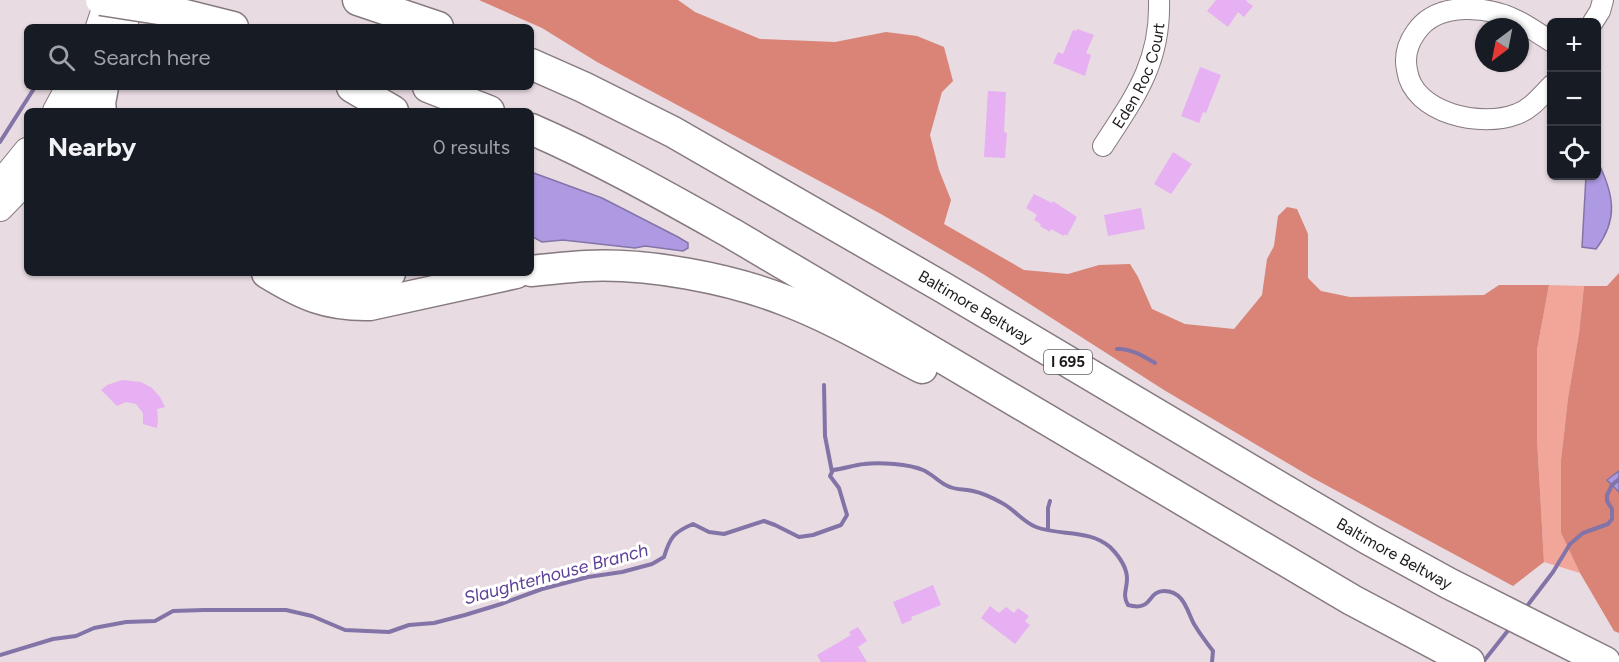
<!DOCTYPE html>
<html lang="en">
<head>
<meta charset="utf-8">
<style>
  :root { --surface:#171b24; --page:#242831; --text:#f1f3f6; --muted:#9ea1a6; --line:#363941 }
  body { margin:0; font-family:Figtree,sans-serif; background:var(--page); color:var(--text) }
  .controls { position:absolute; right:18px; top:18px; display:grid; overflow:hidden; border-radius:9px; box-shadow:0 2px 4px #0004 }
  .controls button { width:54px; height:54px; display:grid; place-items:center; padding:0; border:0; border-bottom:2px solid var(--line); background:var(--surface); color:var(--text); font:30px sans-serif }
  .compass { position:absolute; left:1475px; top:18px; width:54px; height:54px; border-radius:50%; background:var(--surface); box-shadow:0 2px 4px #0004; rotate:212deg }
  .list { margin:0; padding:0; list-style:none }
  h2 { display:flex; justify-content:space-between; align-items:center; height:78px; margin:0; padding:0 24px; font-size:26px }
  h2 small { font-size:20px; font-weight:400; color:var(--muted) }
  .icon { flex:none; width:33px; height:33px; fill:none; stroke:currentColor; stroke-width:2; stroke-linecap:round; stroke-linejoin:round }
  .map { position:relative; flex:none; width:1619px; height:662px; overflow:hidden }
  .search { position:absolute; background:var(--surface); box-shadow:0 2px 4px #0004; left:24px; top:24px; width:510px; height:66px; display:flex; align-items:center; gap:15px; box-sizing:border-box; padding:0 21px; border-radius:9px; color:var(--muted); font-size:22px }
  .panel { position:absolute; background:var(--surface); box-shadow:0 2px 4px #0004; left:24px; top:108px; width:510px; height:168px; border-radius:9px }
  .map>svg:first-child { display:block }
</style>
</head>
<body>
<div class="map">
<svg width="1619" height="662" viewBox="0 0 1619 662">
  <rect width="100%" height="100%" fill="#e8dbe2"/>
  <path fill="#f2a699" d="M1549 285 1584 286 1579 333 1568 398 1561 460V533L1580 573 1544 562 1537 438V350Z"/>
  <path fill="#d98476" d="M479 0H678L695 12 760 39 835 42 886 32 917 36 944 47 953 81 942 92 930 135 939 170 951 200 944 224 1024 270 1068 274 1099 265 1130 264 1138 277 1152 309 1185 324 1234 329 1262 295 1267 259 1274 246 1278 216 1287 207 1297 209 1308 234V278L1321 291 1350 297 1484 295 1499 285H1549L1537 350V438L1544 562 1513 586 1311 477 1164 390 983 274 881 214 597 62 542 28Z
    M1619 273V633L1614 631 1580 573 1561 533V460L1568 398 1579 333 1584 286H1607Z"/>
  <path fill="#ae9ae3" stroke="#8374a7" stroke-width="1.5" d="M1597 160C1614 194 1619 219 1596 249L1582 247 1586 176H1596Z
    M531 172 602 198 678 237 688 243V248L683 251 645 246 635 248 563 240 542 242 531 236Z
    M1619 471V492L1607 480Z"/>
  <g fill="none" stroke-linecap="round" stroke-linejoin="round">
    <path stroke="#8374a7" stroke-width="4" d="M0 142 35 87
      M1117 349C1130 348 1143 356 1155 363
      M824 385 825 436 832 472
      M1048 529V508L1050 501
      M1524 610 1553 572 1570 544 1583 533 1608 524 1612 519V509L1607 501V495L1612 485 1619 479
      M0 655 53 639 76 636 94 628 126 622 155 621 173 611 204 610H286L312 616 345 630 389 632 409 625 434 623 465 615 501 604 542 589 588 577 622 572 652 564 664 557C670 537 674 532 693 524L709 532 724 534 764 521 775 525 799 537 813 535 841 525 847 515 839 488 830 476 833 470C843 469 854 465 864 464 880 462 909 464 923 470 933 474 940 484 950 487 957 490 965 489 973 491 983 493 993 498 1002 503 1014 509 1023 522 1036 527 1060 536 1089 529 1110 547 1118 555 1127 567 1127 579 1127 589 1122 595 1128 605 1153 612 1147 591 1164 591 1184 591 1187 611 1194 624 1200 634 1206 642 1213 651L1212 662
      M1483 662 1510 628"/>
  </g>
  <path fill="#e6b0f2" d="M1216 0H1247L1246 1 1253 6 1244 17 1238 12 1228 27 1207 11Z
    M1077 29 1094 35 1086 53 1091 55 1085 76 1053 63 1058 52 1063 54 1073 30 1076 31Z
    M1200 67 1221 75 1206 113 1203 112 1199 123 1181 116Z
    M988 91 1006 92 1004 132 1007 133 1005 158 984 157Z
    M1173 152 1192 164 1171 194 1154 184Z
    M1034 194 1052 203 1053 201 1077 217 1067 236 1065 234 1064 236 1051 229 1050 232 1040 226 1041 224 1034 220 1037 215 1026 208Z
    M1141 208 1145 229 1108 236 1104 215Z
    M122 380 141 382 152 388 160 397 165 407 157 409 158 419 157 428 143 424V413L136 404 126 402 117 406 101 390 107 385Z
    M933 585 941 605 911 617 912 620 902 624 893 602Z
    M990 606 999 613 1006 607 1014 613 1018 608 1029 616 1025 621 1030 625 1015 644 981 618Z
    M858 627 867 641 858 647 867 662H821L817 655 851 635 849 632Z"/>
  <g fill="none" stroke-linecap="round" stroke-linejoin="round">
    <defs>
      <g id="minor">
        <path d="M1593 22 1600 11 1603 0"/>
        <path d="M1552 42C1541 35 1531 28 1520 22 1490 6 1438 0 1416 32 1408 43 1404 56 1407 70 1413 114 1482 128 1517 114 1531 109 1541 96 1552 85"/>
        <path id="s1" d="M1103 146C1135 97 1161 62 1159 0"/>
      </g>
      <path id="major" d="M99 27 108 0
        M123 27 133 0
        M56 111 69 87
        M79 111 93 87
        M0 184 27 151
        M0 208 27 180"/>
      <g id="highway">
        <path d="M358 0 438 27"/>
        <path d="M165 10 233 27"/>
        <path id="s2" d="M531 64 583 87 673 132 944 288 1286 491 1368 539 1448 583 1605 662"/>
        <path d="M352 87 393 111"/>
        <path d="M428 87 489 111"/>
        <path d="M101 111 100 103 103 87"/>
        <path d="M531 129C600 159 665 196 731 233L1352 600 1469 662"/>
        <path d="M531 271C549 269 567 267 586 266 648 263 729 278 787 301 834 319 878 345 922 368"/>
        <path d="M267 273C303 295 327 306 370 305L516 273"/>
        <path d="M309 273C334 284 365 287 390 273"/>
      </g>
    </defs>
    <use href="#minor" stroke="#867a81" stroke-width="22"/>
    <use href="#major" stroke="#867a81" stroke-width="28"/>
    <use href="#highway" stroke="#867a81" stroke-width="33"/>
    <use href="#minor" stroke="#fff" stroke-width="20"/>
    <use href="#major" stroke="#fff" stroke-width="26"/>
    <use href="#highway" stroke="#fff" stroke-width="30"/>
    <defs>
      <path id="highway-bridge" d="M101 0 165 10"/>
    </defs>
    <use href="#highway-bridge" stroke="#867a81" stroke-width="33" stroke-linecap="butt"/>
    <use href="#highway-bridge" stroke="#fff" stroke-width="30"/>
  </g>
  <g text-anchor="middle" stroke-width="6" stroke-linejoin="round" paint-order="stroke">
    <rect fill="#fff" stroke="#625f60" stroke-width="1.5" x="1044" y="350" width="48" height="24" rx="4.5"/>
    <g font-size="15" font-weight="bold" fill="#1e1a1c">
      <text x="1068" y="367">I 695</text>
    </g>
    <g font-size="16" fill="#1e1a1c" stroke="#fff">
      <text dy="6" stroke="none"><textPath href="#s1" startOffset="80">Eden Roc Court</textPath></text>
      <text dy="6" stroke="none"><textPath href="#s2" startOffset="507">Baltimore Beltway</textPath></text>
      <text dy="6" stroke="none"><textPath href="#s2" startOffset="993">Baltimore Beltway</textPath></text>
    </g>
    <g font-size="18" font-style="italic" fill="#5f4198" stroke="#fff">
      <text transform="translate(556 574) rotate(-15)" y="6">Slaughterhouse Branch</text>
    </g>
  </g>
</svg>
<div class="controls">
<button>+</button>
<button>−</button>
<button><svg class="icon" aria-label="locate" viewBox="0 0 24 24"><circle cx="12" cy="12" r="6"/><path d="M12 2v4M12 18v4M2 12h4M18 12h4"/></svg></button>
</div>
<svg class="compass" viewBox="-18 -18 36 36"><path d="M0-13l5 13h-10z" fill="#e53935"/><path d="M0 13l5-13h-10z" fill="#9ea1a6"/></svg>
<div class="search"><svg class="icon" aria-label="search" viewBox="0 0 24 24"><circle cx="10" cy="10" r="6"/><path d="M15 15l6 6"/></svg>Search here</div>
<section class="panel">
<h2>Nearby<small>0 results</small></h2>
<ul class="list">
</ul>
</section>
</div>
</body>
</html>
